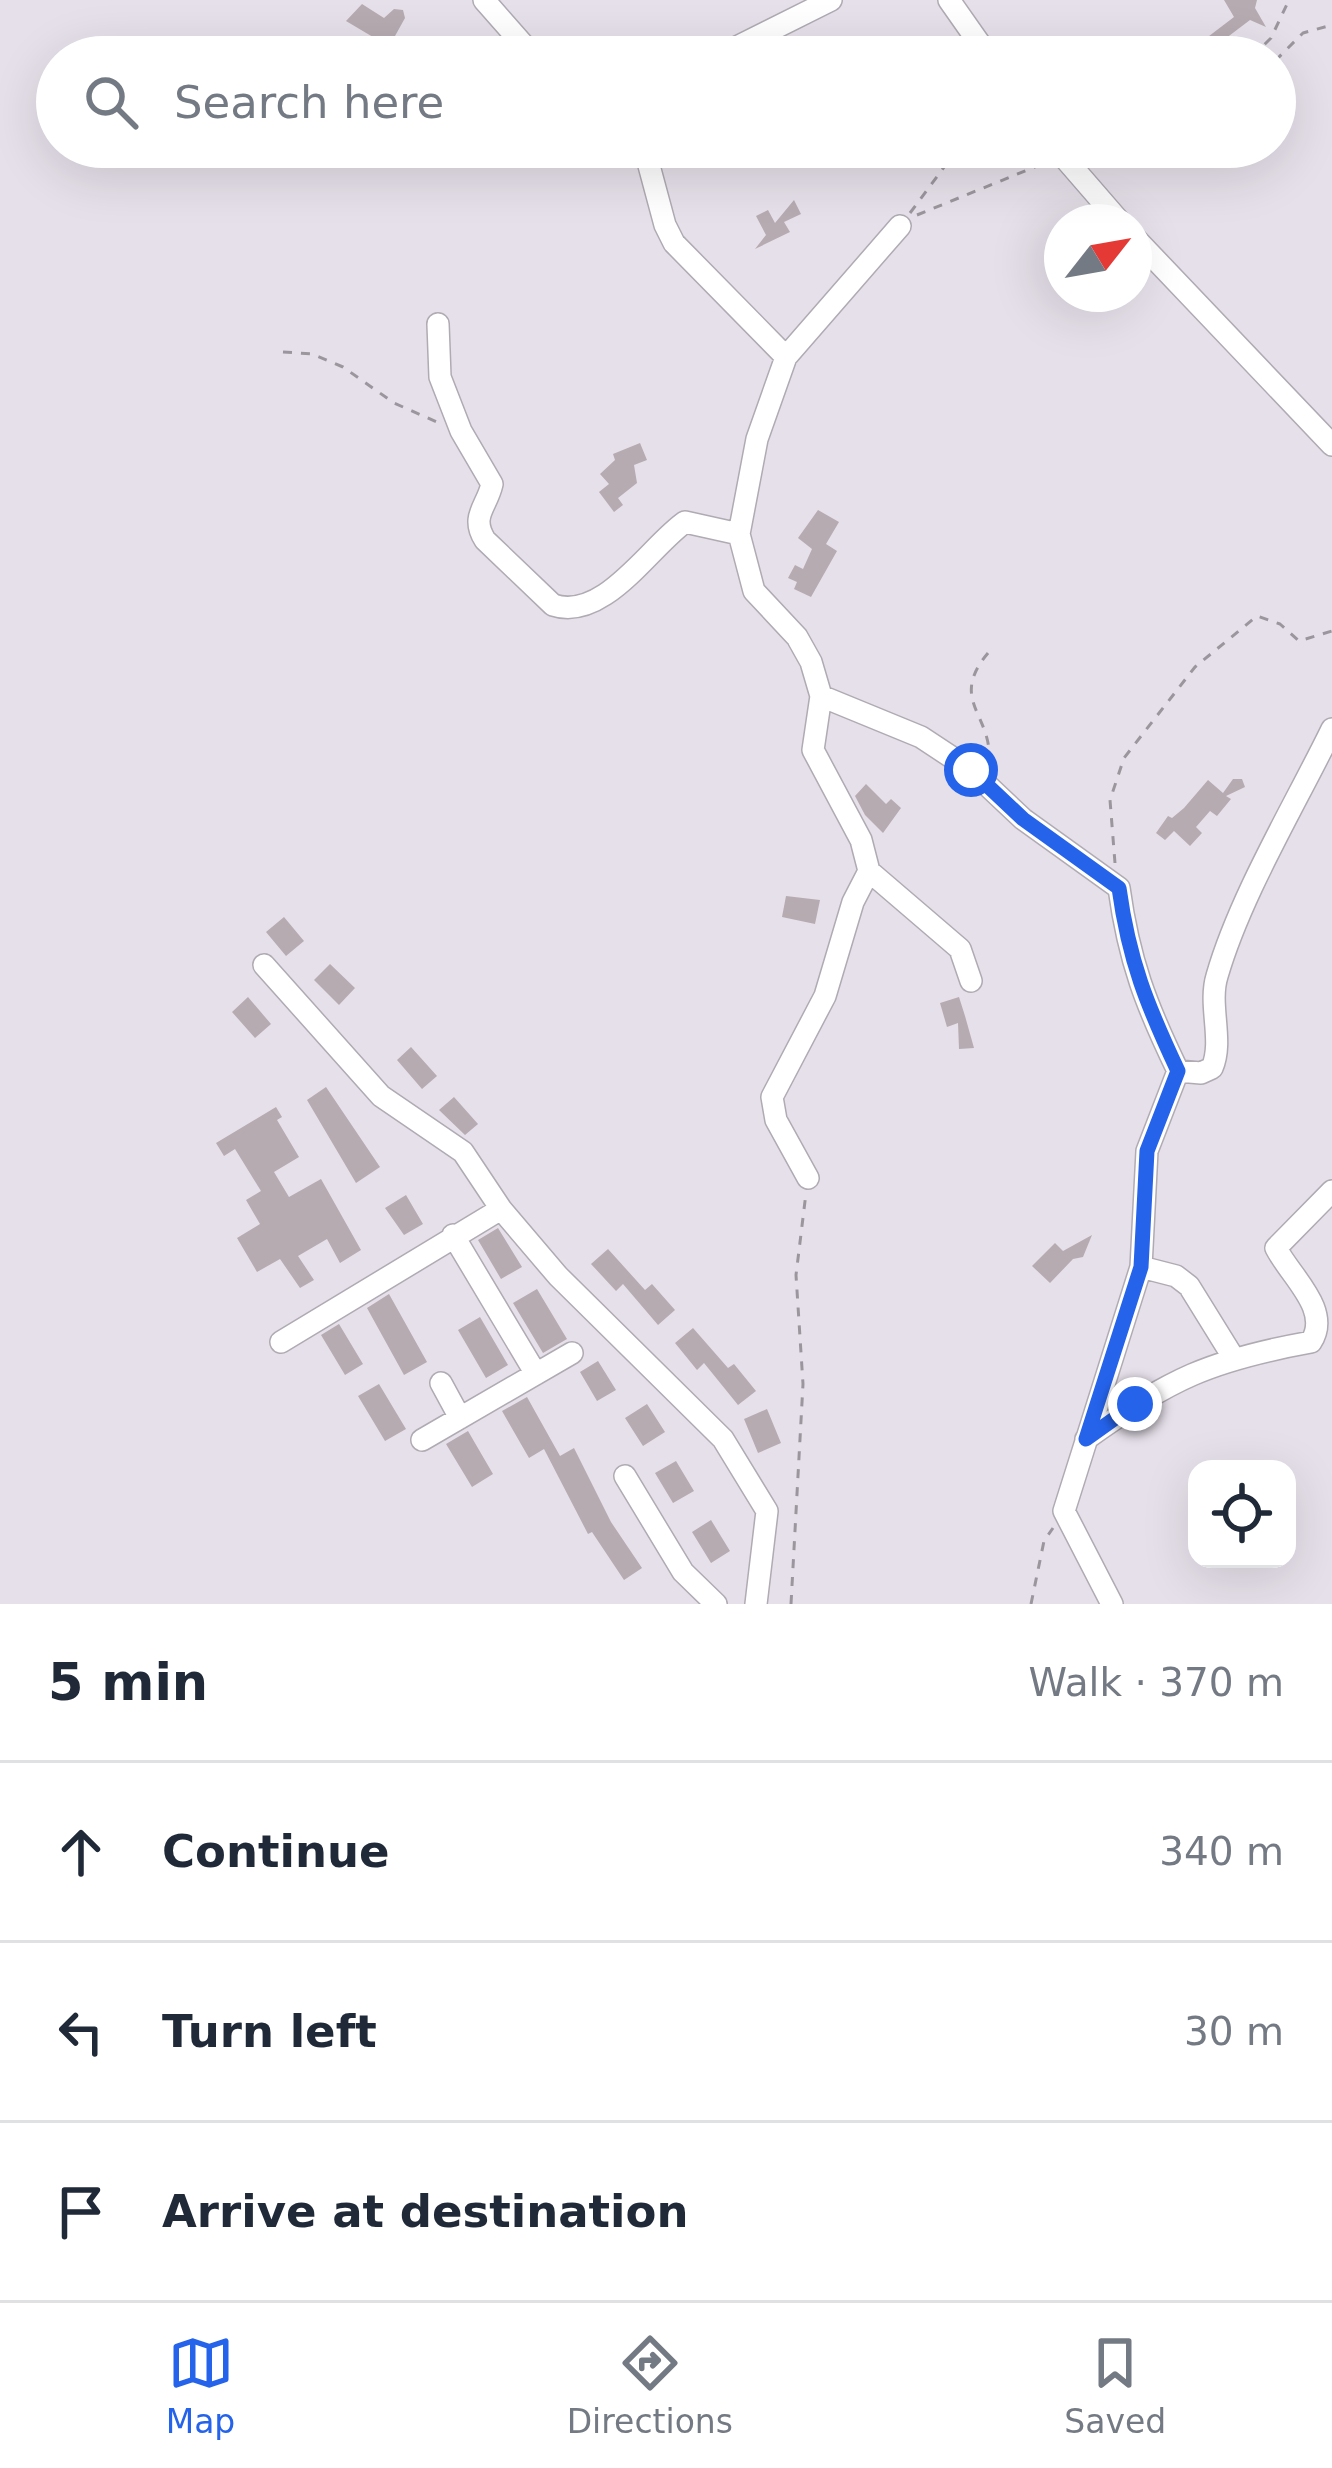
<!DOCTYPE html>
<html lang="en">
<head>
<meta charset="utf-8">
<style>
  :root { --surface:#fff; --page:#f6f6f7; --text:#1f2937; --muted:#747a83; --line:#e0e1e3; --accent:#2563eb }
  body { margin:0; font-family:"DejaVu Sans",sans-serif; background:var(--page); color:var(--text) }
  .controls { position:absolute; right:36px; bottom:36px; display:grid; overflow:hidden; border-radius:24px; box-shadow:0 12px 48px #0002 }
  .controls button { width:108px; height:108px; display:grid; place-items:center; padding:0; border:0; border-bottom:3px solid var(--line); background:var(--surface); color:var(--text); font:60px sans-serif }
  .compass { position:absolute; left:1044px; top:204px; width:108px; height:108px; border-radius:50%; background:var(--surface); box-shadow:0 12px 48px #0002; rotate:59deg }
  .stop { position:absolute; width:36px; height:36px; margin:-27px; border:9px solid #2563eb; border-radius:50%; background:#fff }
  .stop.end { background:#2563eb; border-color:#fff; box-shadow:0 3px 12px #0008 }
  .list { margin:0; padding:0; list-style:none }
  h2 { display:flex; justify-content:space-between; align-items:center; height:156px; margin:0; padding:0 48px; font-size:51px }
  h2 small { font-size:39px; font-weight:400; color:var(--muted) }
  .list li { display:grid; grid-template-columns:78px 1fr auto; gap:36px; align-items:center; box-sizing:border-box; height:180px; padding:0 48px; border-top:3px solid var(--line) }
  .list b { display:block; font-size:45px; white-space:nowrap }
  .list em { font-size:39px; font-style:normal; color:var(--muted) }
  .icon { flex:none; width:66px; height:66px; fill:none; stroke:currentColor; stroke-width:2; stroke-linecap:round; stroke-linejoin:round }
  .map { position:relative; flex:none; width:1332px; height:1604px; overflow:hidden }
  .search { position:absolute; background:var(--surface); box-shadow:0 12px 48px #0002; left:36px; right:36px; top:36px; height:132px; display:flex; align-items:center; gap:30px; box-sizing:border-box; padding:0 42px; border-radius:66px; color:var(--muted); font-size:45px }
  .sheet { height:696px; background:var(--surface) }
  nav { display:flex; justify-content:space-around; align-items:center; box-sizing:border-box; height:168px; border-top:3px solid var(--line); background:var(--surface); font-size:33px; color:var(--muted) }
  nav a { display:grid; justify-items:center; gap:6px }
  nav .on { color:var(--accent) }
  .map>svg:first-child { display:block }
</style>
</head>
<body>
<div class="map">
<svg width="1332" height="1604" viewBox="0 0 1332 1604">
  <rect width="100%" height="100%" fill="#e6e0ea"/>
  <path fill="#b6abb0" d="M1224 0H1257L1255 8 1266 27 1250 20 1217 45 1246 57H1207L1196 46 1234 17Z
    M362 4 384 18 394 9 403 10 405 18 395 36 399 37 395 50 376 45 378 40 346 21Z
    M794 200 801 214 784 222 790 232 755 249 766 235 756 216 768 210 775 223Z
    M640 443 647 460 634 465 637 483 618 498 623 505 614 512 599 492 609 484 600 474 615 460 613 454Z
    M818 510 839 522 826 544 837 551 811 597 794 589 797 582 788 578 795 565 803 569 812 549 798 538Z
    M1233 779H1242L1245 787 1226 796 1231 799 1217 816 1210 811 1196 827 1202 833 1190 846 1174 831 1165 840 1156 833 1168 816 1172 818 1184 808 1208 780 1223 793Z
    M866 784 886 804 891 799 901 808 883 833 865 815 855 796Z
    M786 896 820 900 815 924 782 917Z
    M284 917 304 941 286 956 266 932Z
    M330 964 355 988 339 1005 314 980Z
    M248 997 271 1024 255 1038 232 1012Z
    M959 997 965 1016 974 1048 959 1049 958 1023 947 1027 940 1003Z
    M411 1047 437 1076 422 1089 397 1060Z
    M326 1087 380 1167 356 1183 307 1100Z
    M454 1097 478 1124 465 1135 439 1110Z
    M276 1107 282 1117 277 1120 299 1157 274 1172 289 1197 321 1179 361 1250 340 1263 327 1239 298 1256 314 1280 300 1288 280 1259 257 1272 237 1238 260 1224 246 1200 261 1191 235 1149 224 1156 216 1143Z
    M406 1195 423 1224 404 1235 385 1208Z
    M498 1228 522 1267 501 1279 478 1240Z
    M1092 1235 1083 1257 1073 1259 1050 1283 1032 1266 1055 1243 1063 1251Z
    M608 1249 645 1290 652 1284 675 1310 658 1325 623 1284 616 1291 591 1264Z
    M537 1289 567 1339 543 1353 513 1303Z
    M389 1294 427 1362 404 1375 367 1308Z
    M480 1317 508 1365 486 1378 458 1330Z
    M339 1324 363 1364 345 1375 321 1335Z
    M693 1328 728 1368 734 1364 756 1391 738 1405 704 1363 697 1370 675 1343Z
    M598 1361 616 1390 597 1401 580 1372Z
    M379 1384 406 1429 385 1441 358 1396Z
    M527 1397 560 1456 574 1448 611 1522 642 1568 624 1580 592 1532 588 1534 544 1449 529 1458 502 1411Z
    M647 1404 665 1432 643 1446 625 1418Z
    M767 1409 781 1443 758 1453 744 1419Z
    M468 1431 493 1474 472 1487 446 1444Z
    M676 1461 694 1491 673 1503 655 1473Z
    M711 1520 730 1551 711 1563 692 1532Z"/>
  <g fill="none" stroke-linecap="round" stroke-linejoin="round">
    <defs>
      <path id="minor" d="M484 0 534 57
        M949 0 989 57
        M717 57 831 0
        M644 147 665 225 674 243 786 357 757 439 739 534 754 591 797 637 811 662 821 696 813 750 861 840 869 871 853 902 825 996 772 1097 776 1120 808 1178
        M1055 147 1120 222
        M1134 237 1332 445
        M438 324 440 377 461 431 492 484C487 507 470 516 485 540L553 605C604 622 650 546 685 522L739 534
        M786 357 900 226
        M821 696 921 737 971 770 1023 819 1119 888C1129 961 1146 1005 1178 1071L1147 1151 1141 1267 1064 1511 1112 1604
        M869 871 960 949 971 981
        M264 965 381 1096 463 1152 501 1209 558 1276 723 1439 767 1511 756 1604
        M1178 1071 1201 1073 1212 1068C1224 1041 1208 1005 1217 976 1240 896 1295 805 1332 729
        M453 1235 536 1374
        M1141 1267 1176 1276 1189 1286 1233 1357
        M281 1342 501 1209
        M441 1383 460 1418
        M1086 1439C1169 1379 1211 1360 1311 1342 1332 1310 1290 1276 1276 1248L1332 1191
        M422 1440 572 1353
        M625 1476 683 1572 716 1604"/>
    </defs>
    <use href="#minor" stroke="#b0aab3" stroke-width="24"/>
    <path stroke="#9b969e" stroke-width="3" stroke-dasharray="9 9" stroke-linecap="butt" d="M1252 57 1271 38 1289 0
      M1275 61 1303 33 1332 25
      M910 213 959 147
      M917 215 1047 162
      M283 352 312 354 343 367 394 403 437 422
      M988 653C948 701 993 714 989 762
      M1115 863 1110 800 1124 758 1195 667 1257 616 1280 624 1299 641 1332 631
      M791 1604 803 1384 796 1275 806 1193
      M1031 1604 1044 1541 1053 1528"/>
    <use href="#minor" stroke="#fff" stroke-width="21"/>
  </g>
  <g fill="none" stroke-linecap="round" stroke-linejoin="round">
    <path stroke="#2563eb" stroke-width="15" d="M971 770 1023 819 1119 888C1129 961 1147 1005 1178 1071L1147 1151 1141 1267 1086 1439 1135 1404"/>
  </g>
</svg>
<div class="controls">
<button><svg class="icon" aria-label="locate" viewBox="0 0 24 24"><circle cx="12" cy="12" r="6"/><path d="M12 2v4M12 18v4M2 12h4M18 12h4"/></svg></button>
</div>
<svg class="compass" viewBox="-18 -18 36 36"><path d="M0-13l5 13h-10z" fill="#e53935"/><path d="M0 13l5-13h-10z" fill="#747a83"/></svg>
<div class="stop" style="left:971px;top:770px"></div>
<div class="stop end" style="left:1135px;top:1404px"></div>
<div class="search"><svg class="icon" aria-label="search" viewBox="0 0 24 24"><circle cx="10" cy="10" r="6"/><path d="M15 15l6 6"/></svg>Search here</div>
</div>
<section class="sheet">
<h2>5 min<small>Walk · 370 m</small></h2>
<ul class="list">
<li><svg class="icon" aria-label="ahead" viewBox="0 0 24 24"><path d="M12 20V5M6 11l6-6 6 6"/></svg><div><b>Continue</b></div><em>340 m</em></li>
<li><svg class="icon" aria-label="left" viewBox="0 0 24 24"><path d="M17 20v-9H6M10 6l-5 5 5 5"/></svg><div><b>Turn left</b></div><em>30 m</em></li>
<li><svg class="icon" aria-label="arrive" viewBox="0 0 24 24"><path d="M6 21V4h12l-3 4 3 4H6"/></svg><div><b>Arrive at destination</b></div></li>
</ul>
</section>
<nav>
<a class="on"><svg class="icon" aria-label="map" viewBox="0 0 24 24"><path d="M3 6l6-2 6 2 6-2v14l-6 2-6-2-6 2zM9 4v14M15 6v14"/></svg>Map</a>
<a><svg class="icon" aria-label="directions" viewBox="0 0 24 24"><path d="M12 3l9 9-9 9-9-9zM9 14v-3h6M13 9l2 2-2 2"/></svg>Directions</a>
<a><svg class="icon" aria-label="saved" viewBox="0 0 24 24"><path d="M7 4h10v16l-5-4-5 4z"/></svg>Saved</a>
</nav>
</body>
</html>
